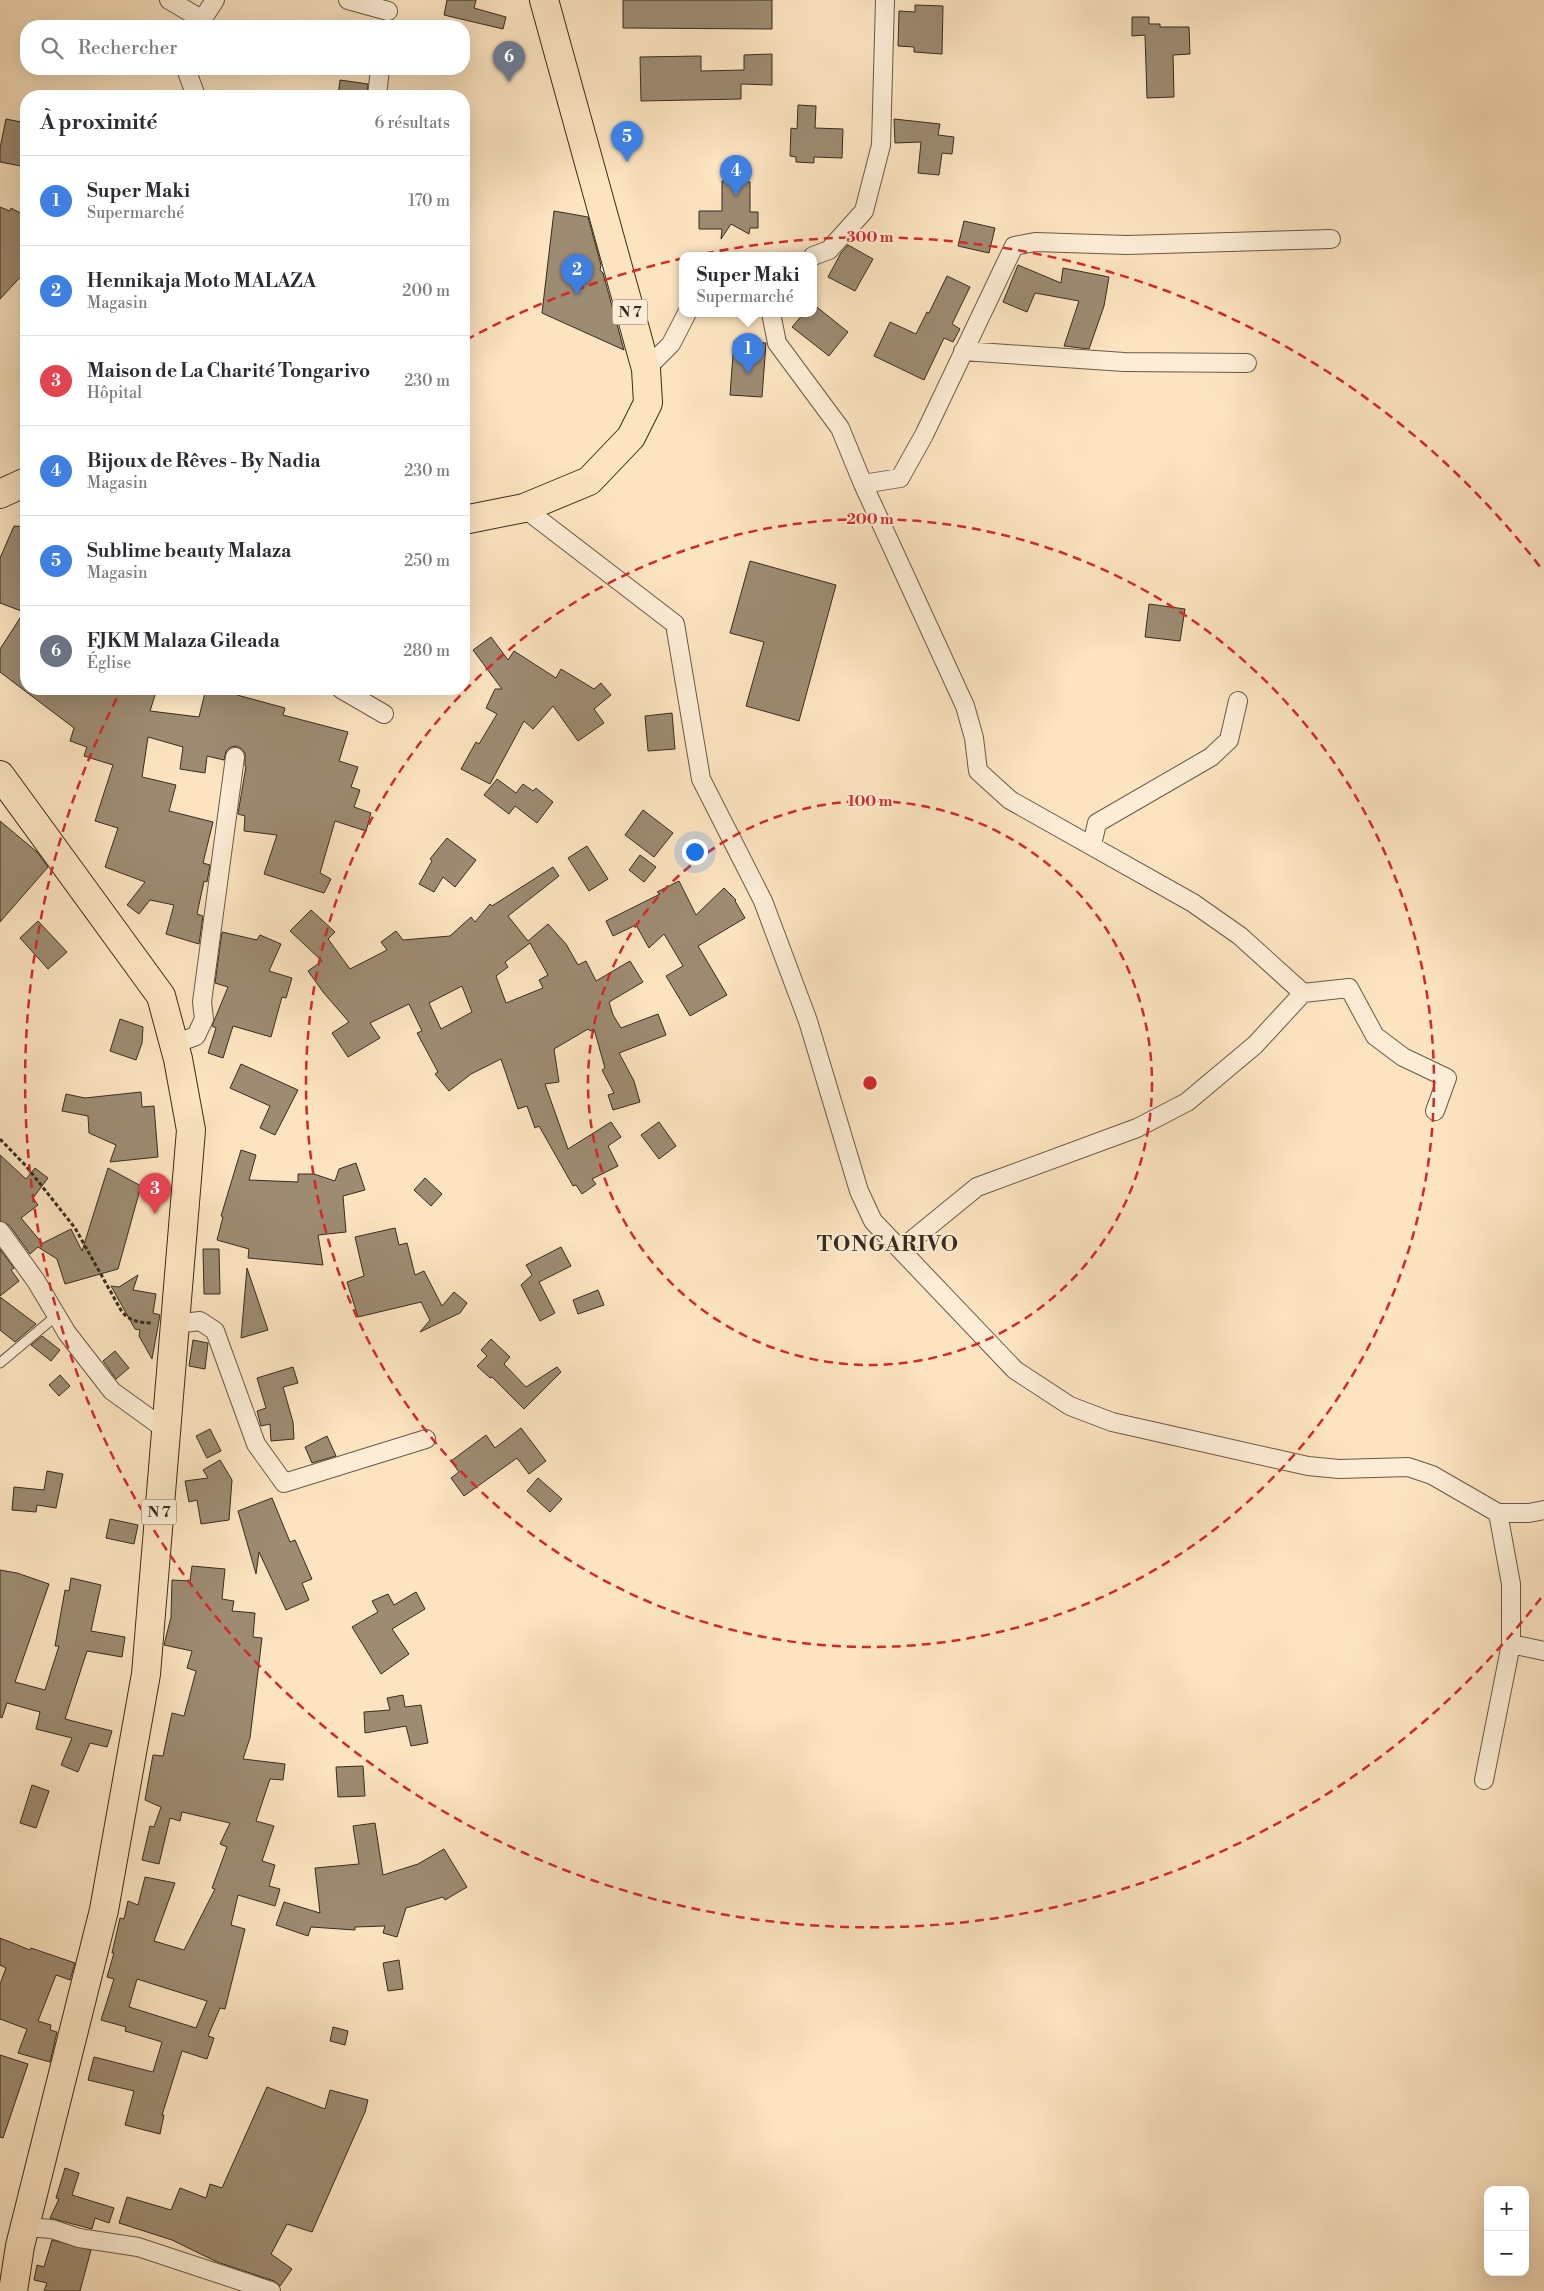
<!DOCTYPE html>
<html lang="fr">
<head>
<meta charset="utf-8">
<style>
  :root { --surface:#fff; --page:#f7f7f7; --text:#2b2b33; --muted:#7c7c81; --line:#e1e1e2; --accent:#8f2418 }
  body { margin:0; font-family:"Libre Bodoni",serif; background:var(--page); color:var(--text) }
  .controls { position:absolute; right:15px; bottom:15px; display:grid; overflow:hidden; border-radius:10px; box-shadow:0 5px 20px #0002 }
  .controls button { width:45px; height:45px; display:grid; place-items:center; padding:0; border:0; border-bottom:1px solid var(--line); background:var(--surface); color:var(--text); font:25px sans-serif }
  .you { position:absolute; left:694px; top:851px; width:18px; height:18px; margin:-12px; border:4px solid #fff; border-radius:50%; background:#1a73e8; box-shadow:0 0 0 8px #1a73e833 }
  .badge { display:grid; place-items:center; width:32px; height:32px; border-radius:50%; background:var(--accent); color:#fff; font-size:16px; font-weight:700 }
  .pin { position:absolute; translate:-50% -41px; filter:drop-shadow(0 1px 2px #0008) }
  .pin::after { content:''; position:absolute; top:26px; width:18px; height:15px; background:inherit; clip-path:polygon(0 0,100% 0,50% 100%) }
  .popup { position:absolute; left:679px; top:252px; width:138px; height:65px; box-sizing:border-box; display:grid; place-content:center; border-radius:10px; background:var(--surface); filter:drop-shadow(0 1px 4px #0005); font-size:16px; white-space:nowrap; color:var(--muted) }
  .popup b { font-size:19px; color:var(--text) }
  .popup::after { content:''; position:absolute; left:50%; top:100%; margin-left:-10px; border:10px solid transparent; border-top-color:var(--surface) }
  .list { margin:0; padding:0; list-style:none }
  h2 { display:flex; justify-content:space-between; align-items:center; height:65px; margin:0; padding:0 20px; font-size:21px }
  h2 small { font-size:16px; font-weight:400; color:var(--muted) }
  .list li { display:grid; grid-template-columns:32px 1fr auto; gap:15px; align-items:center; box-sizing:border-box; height:90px; padding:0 20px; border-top:1px solid var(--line) }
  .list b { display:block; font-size:19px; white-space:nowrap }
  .list p { margin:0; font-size:16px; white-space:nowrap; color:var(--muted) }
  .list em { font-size:16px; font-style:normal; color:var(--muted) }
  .icon { flex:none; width:28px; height:28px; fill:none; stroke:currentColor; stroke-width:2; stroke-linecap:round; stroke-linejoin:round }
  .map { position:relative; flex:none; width:1544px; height:2291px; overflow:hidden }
  .search { position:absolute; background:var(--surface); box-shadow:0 5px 20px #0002; left:20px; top:20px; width:450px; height:55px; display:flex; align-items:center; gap:12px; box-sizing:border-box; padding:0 18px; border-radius:20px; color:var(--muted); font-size:19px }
  .panel { position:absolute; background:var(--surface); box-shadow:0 5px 20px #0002; left:20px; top:90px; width:450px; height:605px; border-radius:20px }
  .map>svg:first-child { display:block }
</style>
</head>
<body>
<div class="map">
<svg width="1544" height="2291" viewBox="0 0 1544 2291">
  <rect width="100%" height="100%" fill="#fce4c0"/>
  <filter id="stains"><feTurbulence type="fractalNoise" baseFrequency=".004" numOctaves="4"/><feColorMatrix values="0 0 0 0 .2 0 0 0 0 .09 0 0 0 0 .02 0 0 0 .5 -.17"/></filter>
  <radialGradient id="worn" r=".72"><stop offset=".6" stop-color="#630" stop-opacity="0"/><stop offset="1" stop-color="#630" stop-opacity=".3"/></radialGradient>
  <path fill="#9d8b72" stroke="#372b1e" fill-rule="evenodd" d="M447 0H476L474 8 506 17 503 29 444 15Z
    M623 0H772V29L623 28Z
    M915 5 943 6 942 54 914 52V47L898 46 899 11 915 12Z
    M1132 17H1149V24H1160V27H1189L1190 54 1173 55 1174 97 1147 98 1145 35 1132 36Z
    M772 54V85L741 84V99L641 101 640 57 701 56V71L744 70V55Z
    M340 80 368 84 367 96H338Z
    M798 105 816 106 815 128 843 129 842 158 814 157V163L796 162V157L790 156 791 128 797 129Z
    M6 119 26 123V167L0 162V148Z
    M894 119 940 124 938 135 954 137 952 154 942 153 939 175 918 173 921 142 895 143Z
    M722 181 750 182V212H758V228H750L749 234 731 224 721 239 722 229H699V211H722Z
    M0 207 10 211 11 208 26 216V271L0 299Z
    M554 211 588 217 601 265 600 270 603 273 624 350 542 313Z
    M964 221 995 228 989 253 958 246Z
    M848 245 873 259 855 291 828 277 841 253Z
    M1018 265 1061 283 1063 268 1109 277 1104 306 1089 349 1064 346 1079 301 1035 293 1027 312 1003 302Z
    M947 276 970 287 952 324 960 329 953 342 944 338 924 380 874 356 890 322 916 334 927 312 929 313Z
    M813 304 848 332 829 356 792 327 804 313H813Z
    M734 341 766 343 762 397 730 395Z
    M14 526 26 527V689H157L150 711 199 717 206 689H239L237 695 285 708 283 715 348 732 339 761 358 767 351 787 360 790 354 807 371 813 366 831 335 821 320 873 331 879 324 893 264 874 277 835 244 831 245 816 238 814 246 766H245V753L242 749 236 746 231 747 226 751 224 760 207 756 205 773 180 769 183 747 148 737 142 777 176 785 169 811 213 822 203 863 210 865 207 882 204 881 197 914 203 916 199 944 166 934 174 905 150 900 139 914 127 905 145 882 105 867 118 828 95 821 113 765 84 756 87 747 70 741 74 728 0 672V649L24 612 0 603V558Z
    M750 561 836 585 799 721 746 706 764 642 730 633Z
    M1149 604 1185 609 1180 641 1145 637Z
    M491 637 508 660 514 651 556 678 561 669 594 689 601 683 611 695 594 709 604 723 578 741 553 706 533 729 524 721 490 784 461 769 476 742 479 744 497 714 486 708 495 689H502L473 650Z
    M672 713 675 749 648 751 645 716Z
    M497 779 516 793 523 784 533 791 536 788 553 802 537 823 515 806 509 814 484 795Z
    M643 810 673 833 654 857 625 835Z
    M0 821 37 852 48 867 0 922Z
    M447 838 476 860 455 887 443 877 434 892 419 884 432 861 430 859Z
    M587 846 608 879 589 891 568 858Z
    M640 855 656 867 644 882 629 870Z
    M553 867 559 876 508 916 528 941 548 924 566 944 578 965 586 961 596 981 630 961 643 982 609 1002 613 1015 621 1028 658 1014 666 1035 619 1053 634 1081 640 1102 613 1110 608 1095 614 1093 602 1070 605 1068 594 1029 590 1031 588 1029 554 1049 559 1082 545 1084 568 1149 611 1122 621 1137 608 1146 618 1166 592 1179 596 1184 582 1194 576 1185 573 1186 539 1126 535 1128 527 1106 518 1109 501 1059 471 1074 449 1091 435 1074 438 1072 417 1033 422 1031 409 1004 370 1023 380 1038 348 1057 332 1033 349 1022 323 992 308 971 322 961 290 931 311 910 335 932 328 939 350 969 387 950 381 942 396 931 403 940 450 936 471 917 475 922 490 904 492 906ZM530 943 548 975 539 980 543 988 506 1003 496 976 508 967 505 962ZM462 986 472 1012 441 1029 429 1003Z
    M679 881 696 915 724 888 736 900 735 901 745 918 698 946 727 995 690 1016 666 976 683 966 664 934 649 948 636 925 613 936 606 921 660 894 657 892Z
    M38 921 67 952 48 969 20 938Z
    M222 932 257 940 260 935 281 944 269 971 292 978 286 998 282 997 271 1037 233 1026 223 1058 208 1053 216 1028 212 1026 228 987 215 983Z
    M120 1019 143 1027 142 1043 136 1060 110 1051Z
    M241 1064 298 1090 275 1135 260 1128 270 1106 230 1088Z
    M141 1092 142 1107 154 1106 158 1157 110 1162 116 1145 89 1133 88 1116 62 1111 66 1094 85 1098Z
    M659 1122 676 1146 659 1159 641 1135Z
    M241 1150 256 1155 249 1180 298 1182V1174H314L335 1181 339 1169 356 1163 365 1190 343 1196 346 1232 318 1235 323 1265 248 1258 249 1249 217 1240 223 1217 221 1216Z
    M0 1155 26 1179 35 1168 48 1178 33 1198 38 1205 21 1218 42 1243 41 1244 71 1229 82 1251 108 1168 141 1186 118 1269 65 1284 57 1259 38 1247 30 1254 9 1225 0 1221Z
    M425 1178 442 1194 431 1206 414 1190Z
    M395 1228 399 1245 407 1243 415 1275 424 1271 442 1306 454 1292 467 1303 460 1313 420 1332 430 1320 421 1302 358 1317 347 1282 364 1276 355 1237Z
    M561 1247 571 1266 539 1282 555 1313 540 1321 521 1285 532 1275 526 1265Z
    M0 1249 14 1268 11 1270 19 1281 0 1296Z
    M203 1249H219L220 1294H204Z
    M247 1268 268 1330 241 1338Z
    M138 1275 133 1290 156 1294 153 1313 160 1315 152 1359 139 1336 140 1330 135 1329 111 1286 119 1287Z
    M598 1290 604 1305 578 1314 573 1300Z
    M0 1297 36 1324 15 1342 0 1330Z
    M42 1336 60 1350 51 1361 31 1345Z
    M491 1339 510 1357 504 1364 526 1387 557 1367 561 1372 524 1409 492 1377 490 1378 477 1366 487 1356 481 1350Z
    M193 1340 208 1343 205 1369 189 1366Z
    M115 1351 129 1368 116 1379 103 1361Z
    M293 1367 298 1383 283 1387 293 1422 294 1439 271 1441 270 1424 261 1426 257 1411 266 1408 257 1378Z
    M60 1375 70 1386 59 1396 49 1385Z
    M521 1428 546 1461 529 1474 517 1458 464 1496 451 1478 459 1472 451 1461 486 1435 495 1448Z
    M210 1429 221 1451 207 1458 196 1436Z
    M327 1436 336 1456 312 1463 305 1447Z
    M220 1460 232 1480 229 1520 201 1524 197 1500 189 1502 185 1481 208 1478 203 1470Z
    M47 1471 63 1474 56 1508 37 1505 36 1512 12 1510 14 1487 44 1490Z
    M538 1478 562 1499 550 1512 527 1491Z
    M272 1498 290 1542 295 1540 312 1579 302 1583 309 1600 286 1610 259 1552 256 1574 238 1511Z
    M110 1519 138 1525 134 1544 106 1538Z
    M192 1566 225 1569 222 1599 234 1601 232 1611 255 1613 253 1637 262 1638 250 1738 243 1759 285 1764 283 1780 270 1779 256 1821 274 1826 262 1861 275 1865 269 1886 280 1889 275 1906 238 1895 231 1925 245 1929 225 2009 220 2008 208 2036 214 2038 207 2059 182 2051 162 2115H164L160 2134 125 2125 134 2091 88 2080 94 2057 153 2072 162 2042 125 2031 126 2027 101 2020 114 1979 107 1977 114 1953H112L120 1918 124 1919 128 1901 138 1905 145 1877 175 1883 154 1941 184 1950 215 1889 212 1888 227 1847 220 1844 230 1823 182 1812 180 1821 170 1818 159 1864 142 1860 150 1826 154 1827 161 1807 145 1800 153 1755 163 1756 172 1713 184 1716 196 1671 187 1668 192 1651 164 1645 171 1617 172 1580 190 1581ZM137 1979 207 2001 196 2028 129 2007Z
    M0 1570 17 1573 49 1584 15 1682 45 1690 59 1646H55L65 1590 69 1591 71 1578 101 1585 91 1631 125 1637 122 1657 87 1651 65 1719 112 1731 107 1747 90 1743 78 1772 61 1765 72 1738 36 1729 40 1712 7 1703 2 1718 0 1717Z
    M416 1592 425 1609 392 1629 409 1654 381 1674 352 1627 378 1612 372 1601 388 1594 394 1605Z
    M403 1695 405 1707 421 1705 428 1743 411 1746 406 1726 365 1733 364 1712 390 1710 387 1698Z
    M363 1766 365 1796 338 1797 336 1767Z
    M32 1785 49 1791 36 1828 20 1823Z
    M375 1823 383 1875 418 1864 444 1849 467 1887 445 1900 443 1897 406 1908 397 1937 383 1933 385 1926 355 1927V1930L311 1927 308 1936 276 1925 284 1902 320 1913 315 1868 359 1864 353 1826Z
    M0 1938 30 1950 31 1948 75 1963 70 1980 56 1975 38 2021 51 2025 50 2030 57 2032 50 2062 18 2053 27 2029 0 2019V1984L6 1968 0 1965Z
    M399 1960 403 1989 388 1991 383 1963Z
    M333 2027 348 2031 345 2045 330 2041Z
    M0 2055 28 2064 3 2138 0 2137Z
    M267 2087 325 2109 330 2090 368 2100 365 2112 312 2232 287 2224 271 2254 292 2269 280 2286 274 2281 217 2262 172 2240 119 2223 127 2197 171 2210 180 2188 206 2198 210 2184 222 2188Z
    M65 2168 79 2173 72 2195 114 2208 109 2223 95 2218 92 2229 50 2218 59 2199 56 2198Z
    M52 2240 91 2250 80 2291H44L47 2283 34 2280 37 2265 44 2267Z"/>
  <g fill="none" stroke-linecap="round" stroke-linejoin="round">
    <defs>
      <path id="lane" d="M0 1363 56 1316"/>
      <path id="street" d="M169 0 203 20
        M348 0 388 11
        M198 26 215 0
        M186 69 196 96
        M377 96 380 69
        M813 256 829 250 864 211 881 145 885 0
        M771 313 777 343 840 428 863 484 965 706 974 738 978 771 1010 800 1193 903 1240 936 1303 993
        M963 351 1124 362 1247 363
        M646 369 671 344 687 313
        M863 484 900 478 924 435 1014 246 1035 242 1127 245 1331 239
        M524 508 675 624 701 779 763 901 808 1021 859 1191 873 1221 1015 1370 1070 1406 1112 1422 1308 1466 1339 1469 1408 1467 1432 1475 1498 1513H1529L1544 1510
        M341 689 384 714
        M1092 845 1097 823 1211 757 1229 740 1238 701
        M174 1044 196 1036 204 1019 202 1002 235 757
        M0 1231 36 1281 67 1333 112 1391 166 1430
        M901 1249 977 1187 1137 1128 1187 1102 1255 1045 1303 993 1349 988 1375 1036 1403 1057 1447 1078 1435 1111
        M175 1324 200 1321 215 1331 256 1444 284 1483 426 1439
        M1511 1644 1544 1651
        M1484 1780 1511 1644V1584L1498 1513
        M26 2227 52 2229 79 2238 138 2247 271 2291"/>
      <path id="primary" d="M0 494 26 482
        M464 520 524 508 589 481 631 437 648 403 646 369 544 0
        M0 775 161 996 178 1059 191 1130 146 1674 104 1910 20 2246 13 2291"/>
    </defs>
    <use href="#lane" stroke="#685946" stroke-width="11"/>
    <use href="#street" stroke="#685946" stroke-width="20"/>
    <use href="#primary" stroke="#372b1e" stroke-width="30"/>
    <path stroke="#372b1e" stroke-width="3" stroke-dasharray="4 2.5" stroke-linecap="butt" d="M0 1139 26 1166 75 1228 122 1312C130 1321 140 1323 152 1323"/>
    <use href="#lane" stroke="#fdedd6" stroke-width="9"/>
    <use href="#street" stroke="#fdedd6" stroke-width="18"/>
    <use href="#primary" stroke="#fce4c0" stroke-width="28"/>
  </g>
  <g fill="none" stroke="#d62828" stroke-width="2.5" stroke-dasharray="9 6">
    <circle cx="870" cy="1083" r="282"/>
    <circle cx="870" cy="1083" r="564"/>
    <path d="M1541 1598A846 846 0 0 1 120 692M466 340A846 846 0 0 1 1541 568"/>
  </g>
  <g text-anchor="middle" stroke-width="4" stroke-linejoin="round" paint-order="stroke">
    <g fill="#fdedd6" stroke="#726555" stroke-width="1">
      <rect x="612.5" y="299.5" width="35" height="25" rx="4"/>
      <rect x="141.5" y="1499.5" width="35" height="25" rx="4"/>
    </g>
    <g font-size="15" font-weight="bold" fill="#372b1e">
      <text x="630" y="317">N 7</text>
      <text x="159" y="1517">N 7</text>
    </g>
    <g font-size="21" font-weight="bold" letter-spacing="1" fill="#372b1e" stroke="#fdedd6">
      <text x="888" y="1251">TONGARIVO</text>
    </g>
  </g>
  <circle cx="870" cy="1083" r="8" fill="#d62828" stroke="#fdedd6" stroke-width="2.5"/>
  <g font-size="15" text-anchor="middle" font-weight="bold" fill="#d62828" stroke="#fdedd6" stroke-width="4" stroke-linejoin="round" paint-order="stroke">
    <text x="870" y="242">300 m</text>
    <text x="870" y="524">200 m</text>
    <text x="870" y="806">100 m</text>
  </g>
  <rect width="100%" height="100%" filter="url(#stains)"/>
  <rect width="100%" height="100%" fill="url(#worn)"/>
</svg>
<div class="controls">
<button>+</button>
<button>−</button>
</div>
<div class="you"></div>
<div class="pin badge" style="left:748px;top:374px;background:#3f7fe0">1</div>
<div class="popup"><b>Super Maki</b>Supermarché</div>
<div class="pin badge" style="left:577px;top:295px;background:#3f7fe0">2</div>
<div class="pin badge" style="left:155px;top:1214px;background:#e0444e">3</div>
<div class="pin badge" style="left:736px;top:196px;background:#3f7fe0">4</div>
<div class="pin badge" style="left:627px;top:162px;background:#3f7fe0">5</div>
<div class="pin badge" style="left:509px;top:82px;background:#6b7280">6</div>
<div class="search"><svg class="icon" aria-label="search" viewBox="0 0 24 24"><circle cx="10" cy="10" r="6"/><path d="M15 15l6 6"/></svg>Rechercher</div>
<section class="panel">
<h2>À proximité<small>6 résultats</small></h2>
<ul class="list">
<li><span class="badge" style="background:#3f7fe0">1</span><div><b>Super Maki</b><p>Supermarché</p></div><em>170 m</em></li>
<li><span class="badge" style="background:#3f7fe0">2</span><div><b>Hennikaja Moto MALAZA</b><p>Magasin</p></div><em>200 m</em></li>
<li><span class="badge" style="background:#e0444e">3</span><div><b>Maison de La Charité Tongarivo</b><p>Hôpital</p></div><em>230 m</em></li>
<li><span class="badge" style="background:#3f7fe0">4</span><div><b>Bijoux de Rêves - By Nadia</b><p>Magasin</p></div><em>230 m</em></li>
<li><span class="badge" style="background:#3f7fe0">5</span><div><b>Sublime beauty Malaza</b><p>Magasin</p></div><em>250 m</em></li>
<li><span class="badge" style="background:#6b7280">6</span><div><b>FJKM Malaza Gileada</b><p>Église</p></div><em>280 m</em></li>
</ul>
</section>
</div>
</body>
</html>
